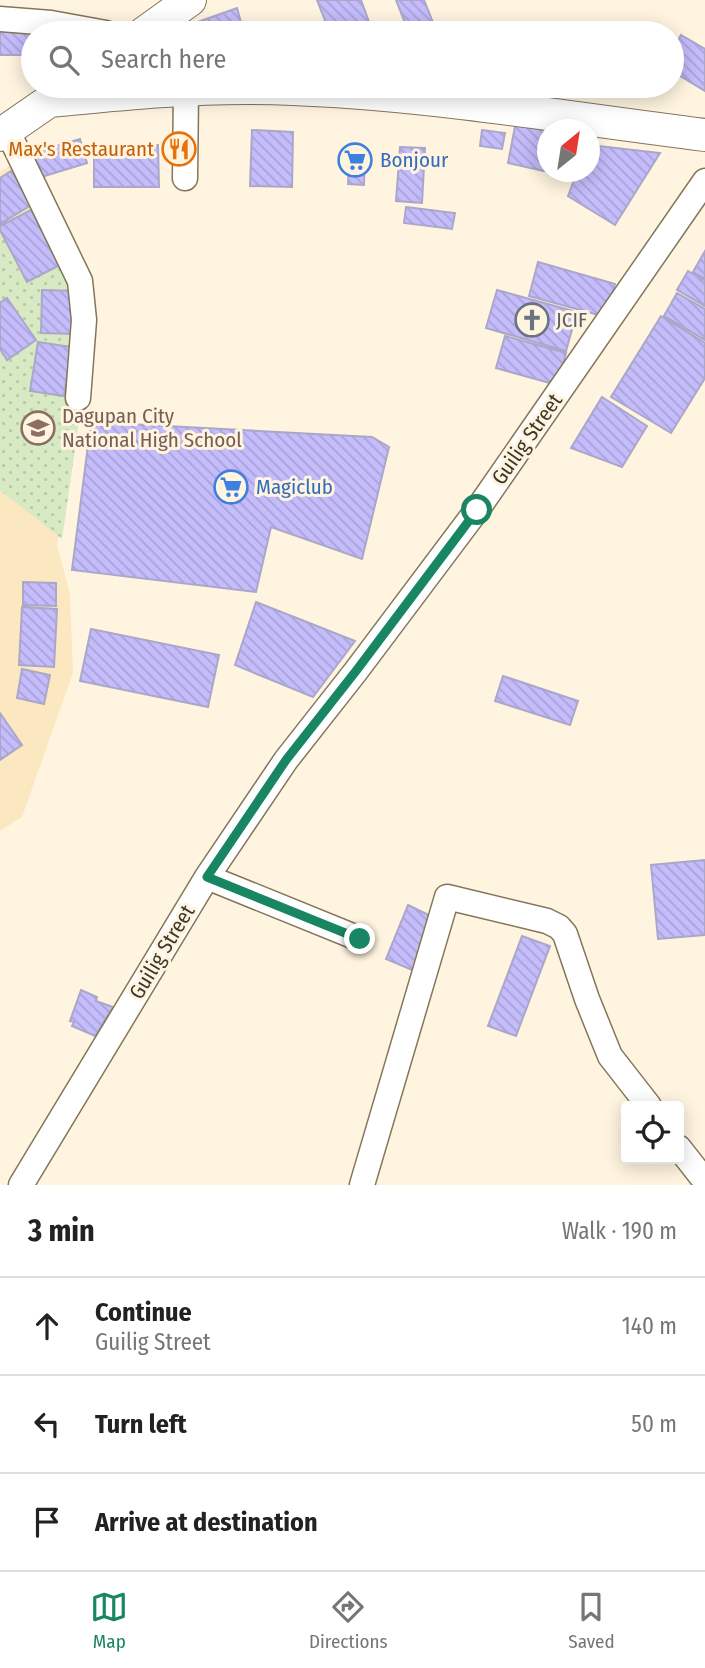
<!DOCTYPE html>
<html lang="en">
<head>
<meta charset="utf-8">
<style>
  :root { --surface:#fff; --page:#f2f2f2; --text:#222; --muted:#767676; --line:#e0e0e0; --accent:#198663 }
  body { margin:0; font-family:"Fira Sans Condensed",sans-serif; background:var(--page); color:var(--text) }
  .controls { position:absolute; right:21px; bottom:21px; display:grid; overflow:hidden; border-radius:7px; box-shadow:0 4px 18px #0003 }
  .controls button { width:63px; height:63px; display:grid; place-items:center; padding:0; border:0; border-bottom:2px solid var(--line); background:var(--surface); color:var(--text); font:35px sans-serif }
  .compass { position:absolute; left:537px; top:119px; width:63px; height:63px; border-radius:50%; background:var(--surface); box-shadow:0 4px 18px #0003; rotate:30deg }
  .stop { position:absolute; width:21px; height:21px; margin:-16px; border:5px solid #198663; border-radius:50%; background:#fff }
  .stop.end { background:#198663; border-color:#fff; box-shadow:0 2px 7px #0008 }
  .list { margin:0; padding:0; list-style:none }
  h2 { display:flex; justify-content:space-between; align-items:center; height:91px; margin:0; padding:0 28px; font-size:30px }
  h2 small { font-size:23px; font-weight:400; color:var(--muted) }
  .list li { display:grid; grid-template-columns:46px 1fr auto; gap:21px; align-items:center; box-sizing:border-box; height:98px; padding:0 28px; border-top:2px solid var(--line) }
  .list b { display:block; font-size:26px; white-space:nowrap }
  .list p { margin:0; font-size:23px; white-space:nowrap; color:var(--muted) }
  .list em { font-size:23px; font-style:normal; color:var(--muted) }
  .icon { flex:none; width:38px; height:38px; fill:none; stroke:currentColor; stroke-width:2; stroke-linecap:round; stroke-linejoin:round }
  .map { position:relative; flex:none; width:705px; height:1185px; overflow:hidden }
  .search { position:absolute; background:var(--surface); box-shadow:0 4px 18px #0003; left:21px; right:21px; top:21px; height:77px; display:flex; align-items:center; gap:18px; box-sizing:border-box; padding:0 24px; border-radius:38px; color:var(--muted); font-size:26px }
  .sheet { height:385px; background:var(--surface) }
  nav { display:flex; justify-content:space-around; align-items:center; box-sizing:border-box; height:98px; border-top:2px solid var(--line); background:var(--surface); font-size:19px; color:var(--muted) }
  nav a { display:grid; justify-items:center; gap:4px }
  nav .on { color:var(--accent) }
  .map>svg:first-child { display:block }
</style>
</head>
<body>
<div class="map">
<svg width="705" height="1185" viewBox="0 0 705 1185">
  <defs>
    <pattern id="green-dots" width="8" height="8" patternUnits="userSpaceOnUse" patternTransform="scale(1.75)"><rect width="8" height="8" fill="#d7eac3"/><path d="M2 2h.1M6 6h.1" fill="none" stroke="#b9c9a8" stroke-width="1.8" stroke-linecap="round"/></pattern>
    <pattern id="building-back-hatch" width="6" height="6" patternUnits="userSpaceOnUse" patternTransform="scale(1.75)"><rect width="6" height="6" fill="#c4bcfb"/><path d="M-1 5l2 2M0 0l6 6M5-1l2 2" fill="none" stroke="#a9a2d7"/></pattern>
  </defs>
  <rect width="100%" height="100%" fill="#fef4e0"/>
  <path fill="#fce8c0" d="M12 164 95 311 57 545 70 594 73 673 22 817 0 831V172Z"/>
  <path fill="url(#green-dots)" d="M31 207 41 220 95 311 62 539 0 490V227Z"/>
  <path fill="url(#building-back-hatch)" stroke="#aba7c8" stroke-width="2" d="M317 0H361L373 33H330Z
    M396 0H424L436 30 431 33H409Z
    M237 8 244 33H183L195 23Z
    M0 22 33 23 32 55H0Z
    M681 35 705 49V91L672 71V51Z
    M516 121 548 130V152L544 171 508 163Z
    M252 130 293 132 292 187 250 186Z
    M482 130 505 133 502 149 480 146Z
    M80 139 87 163 38 178 30 154Z
    M158 145 159 187H94V146Z
    M590 145 660 153 615 225 568 196 577 172H590Z
    M350 146 365 147 364 185 348 184Z
    M400 147 425 148 422 203 396 201Z
    M11 171 33 204 0 224V178Z
    M406 207 455 213 452 229 404 223Z
    M31 210 60 265 27 282 0 230V226Z
    M705 251V279L693 272Z
    M538 262 615 284 606 317 529 296Z
    M688 271 705 281V306L677 290Z
    M42 290 74 291 73 334 41 333Z
    M497 290 577 312 566 351 486 328Z
    M677 293 705 309V340L664 316Z
    M7 298 36 340 7 360 0 349V303Z
    M661 316 705 343V378L671 433 611 397Z
    M505 336 566 353 557 385 496 368Z
    M38 342 71 347 64 396 30 391Z
    M602 397 647 426 622 467 571 448Z
    M91 422 372 437 389 447 362 559 271 527 256 592 72 570Z
    M23 582 56 583V606L23 605Z
    M256 602 355 641 313 697 235 665Z
    M22 607 57 609 54 667 19 665Z
    M91 629 219 655 208 707 80 681Z
    M22 669 50 675 44 704 17 698Z
    M503 676 578 701 570 725 495 701Z
    M0 713 22 745 0 760Z
    M705 860V935L658 939 651 865Z
    M408 905 435 918 419 973 386 959Z
    M522 936 550 946 516 1036 488 1026Z
    M81 990 97 997 96 1001 113 1007 95 1036 72 1026 74 1022 70 1021Z"/>
  <g fill="none" stroke-linecap="round" stroke-linejoin="round">
    <defs>
      <path id="minor" d="M0 19 51 23 106 33
        M7 130 80 281 84 320 78 398
        M185 178 186 90
        M207 877 360 939
        M679 1148 705 1181
        M21 1185 207 877 286 760 356 671 477 510 705 181
        M362 1185 447 897 547 921 559 927 565 934 587 999 610 1056 649 1106"/>
      <path id="major" d="M144 33 190 0
        M50 101C115 95 181 88 246 88 400 89 552 116 705 135
        M0 135 68 88"/>
    </defs>
    <use href="#minor" stroke="#847658" stroke-width="27"/>
    <use href="#major" stroke="#847658" stroke-width="34"/>
    <use href="#minor" stroke="#fff" stroke-width="24"/>
    <use href="#major" stroke="#fff" stroke-width="32"/>
  </g>
  <g fill="none" stroke-linecap="round" stroke-linejoin="round">
    <path stroke="#198663" stroke-width="9" d="M360 939 207 877 286 760 356 671 477 510"/>
  </g>
  <defs>
    <symbol id="restaurant-ring" viewBox="-11 -11 22 22"><circle r="9.5" fill="#fef4e0" stroke="#e8710a" stroke-width="1.5"/><path d="M-5-6h1v4h1v-4h1v4h1v-4h1v5L-1.5 .5V6h-2V.5L-5-1ZM5-6V6H3V1.5H1.5Q1.5-4 5-6Z" fill="#e8710a"/></symbol>
    <symbol id="supermarket-ring" viewBox="-11 -11 22 22"><circle r="9.5" fill="#fef4e0" stroke="#3f7fe0" stroke-width="1.5"/><path d="M-6-5.5h2.5l.6 2H6L4.5 2H-2.5L-4.4-4H-6ZM-1.5 3.2a1.3 1.3 0 1 0 .1 0ZM3 3.2a1.3 1.3 0 1 0 .1 0Z" fill="#3f7fe0"/></symbol>
    <symbol id="church-ring" viewBox="-11 -11 22 22"><circle r="9.5" fill="#fef4e0" stroke="#6b7280" stroke-width="1.5"/><path d="M-1.2-6h2.4v3.5h3.3v2.4h-3.3V6h-2.4V-.1h-3.3v-2.4h3.3Z" fill="#6b7280"/></symbol>
    <symbol id="school-ring" viewBox="-11 -11 22 22"><circle r="9.5" fill="#fef4e0" stroke="#8d6e63" stroke-width="1.5"/><path d="M0-5L7-2L0 1L-7-2ZM-4 1L0 2.5L4 1V4Q0 6-4 4Z" fill="#8d6e63"/></symbol>
  </defs>
  <g fill-rule="evenodd">
    <use href="#restaurant-ring" x="160" y="130" width="38" height="38"/>
    <use href="#supermarket-ring" x="336" y="141" width="38" height="38"/>
    <use href="#church-ring" x="513" y="301" width="38" height="38"/>
    <use href="#school-ring" x="19" y="409" width="38" height="38"/>
    <use href="#supermarket-ring" x="212" y="468" width="38" height="38"/>
  </g>
  <g text-anchor="middle" stroke-width="6" stroke-linejoin="round" paint-order="stroke">
    <g font-size="21" fill="#c56008" stroke="#fef4e0" text-anchor="end">
      <text x="154" y="156">Max's Restaurant</text>
    </g>
    <g font-size="21" fill="#366cbe" stroke="#fef4e0" text-anchor="start">
      <text x="380" y="167">Bonjour</text>
      <text x="256" y="494">Magiclub</text>
    </g>
    <g font-size="21" fill="#5b616d" stroke="#fef4e0" text-anchor="start">
      <text x="556" y="327">JCIF</text>
    </g>
    <g font-size="21" fill="#785e54" stroke="#fef4e0" text-anchor="start">
      <text x="62" y="423">Dagupan City<tspan x="62" dy="24">National High School</tspan></text>
    </g>
    <g font-size="21" fill="#3d372a" stroke="#fef4e0">
      <text transform="translate(527 439) rotate(-55)" y="7">Guilig Street</text>
      <text transform="translate(162 952) rotate(-59)" y="7">Guilig Street</text>
    </g>
  </g>
</svg>
<div class="controls">
<button><svg class="icon" aria-label="locate" viewBox="0 0 24 24"><circle cx="12" cy="12" r="6"/><path d="M12 2v4M12 18v4M2 12h4M18 12h4"/></svg></button>
</div>
<svg class="compass" viewBox="-18 -18 36 36"><path d="M0-13l5 13h-10z" fill="#e53935"/><path d="M0 13l5-13h-10z" fill="#767676"/></svg>
<div class="stop" style="left:477px;top:510px"></div>
<div class="stop end" style="left:360px;top:939px"></div>
<div class="search"><svg class="icon" aria-label="search" viewBox="0 0 24 24"><circle cx="10" cy="10" r="6"/><path d="M15 15l6 6"/></svg>Search here</div>
</div>
<section class="sheet">
<h2>3 min<small>Walk · 190 m</small></h2>
<ul class="list">
<li><svg class="icon" aria-label="ahead" viewBox="0 0 24 24"><path d="M12 20V5M6 11l6-6 6 6"/></svg><div><b>Continue</b><p>Guilig Street</p></div><em>140 m</em></li>
<li><svg class="icon" aria-label="left" viewBox="0 0 24 24"><path d="M17 20v-9H6M10 6l-5 5 5 5"/></svg><div><b>Turn left</b></div><em>50 m</em></li>
<li><svg class="icon" aria-label="arrive" viewBox="0 0 24 24"><path d="M6 21V4h12l-3 4 3 4H6"/></svg><div><b>Arrive at destination</b></div></li>
</ul>
</section>
<nav>
<a class="on"><svg class="icon" aria-label="map" viewBox="0 0 24 24"><path d="M3 6l6-2 6 2 6-2v14l-6 2-6-2-6 2zM9 4v14M15 6v14"/></svg>Map</a>
<a><svg class="icon" aria-label="directions" viewBox="0 0 24 24"><path d="M12 3l9 9-9 9-9-9zM9 14v-3h6M13 9l2 2-2 2"/></svg>Directions</a>
<a><svg class="icon" aria-label="saved" viewBox="0 0 24 24"><path d="M7 4h10v16l-5-4-5 4z"/></svg>Saved</a>
</nav>
</body>
</html>
